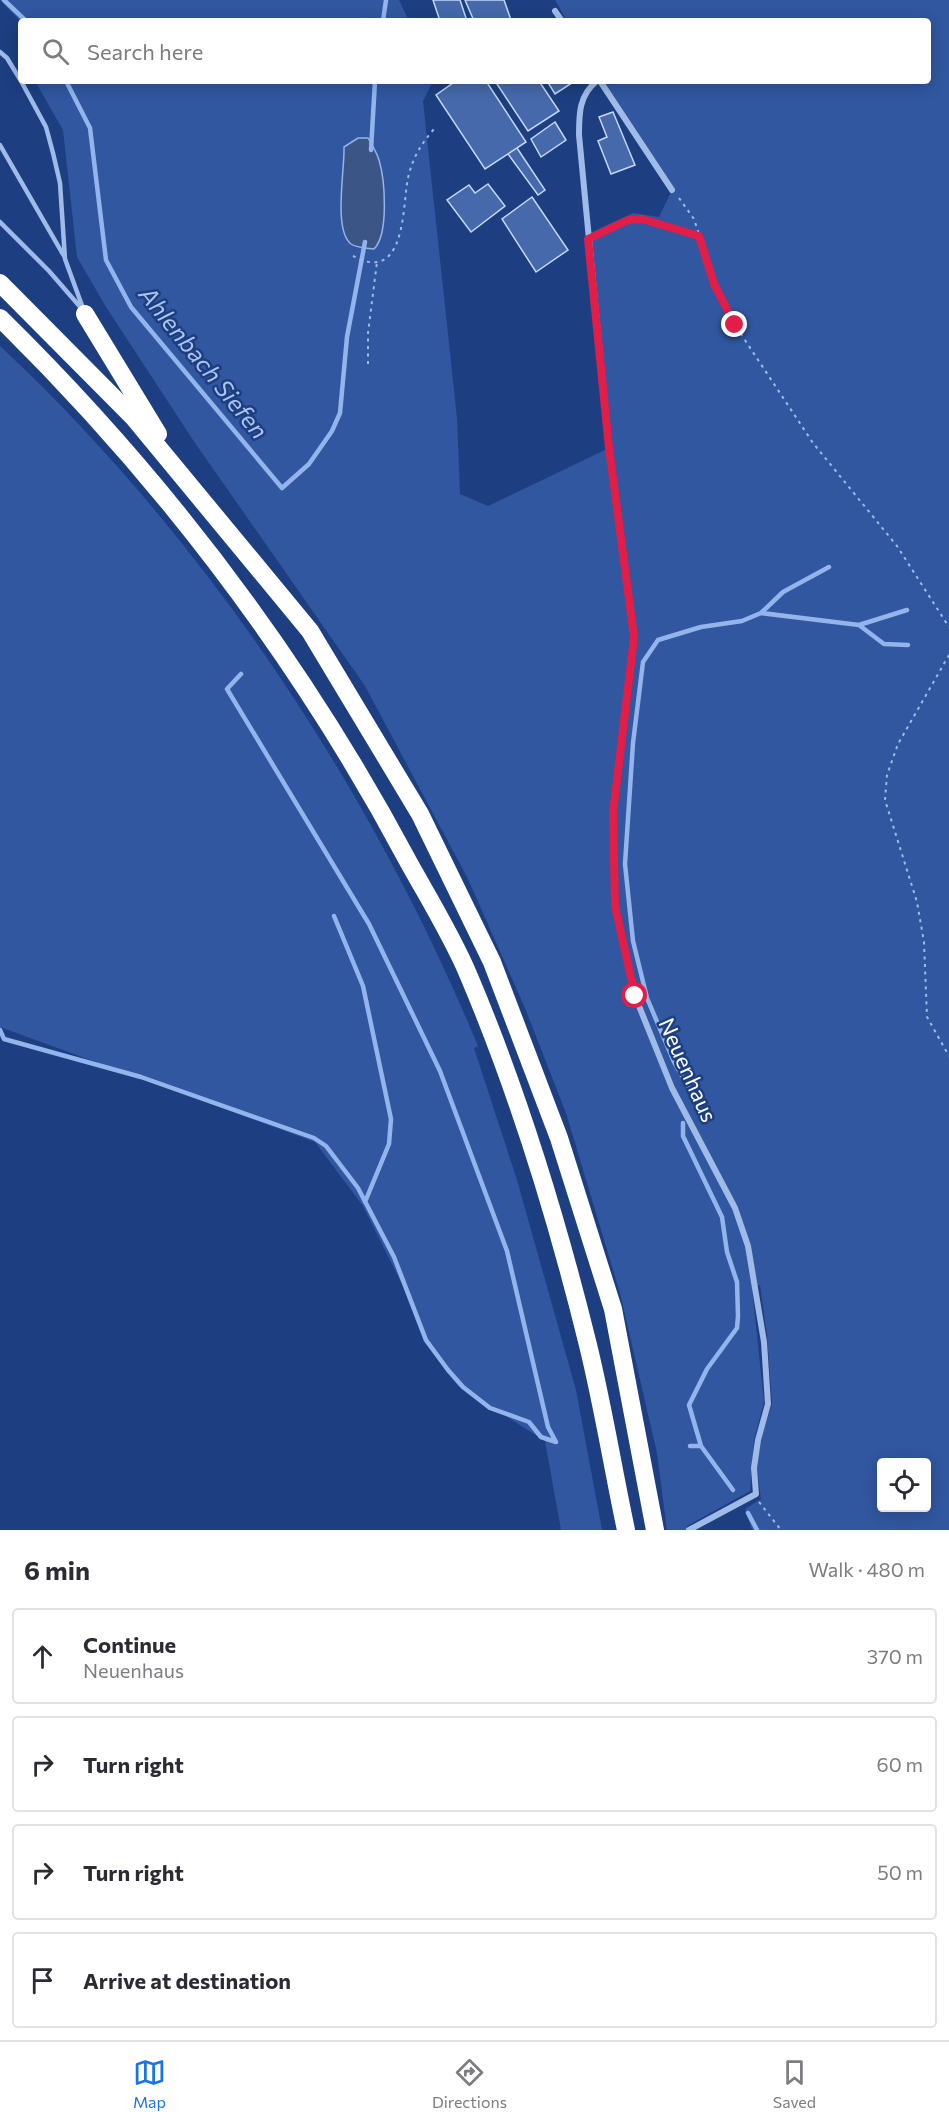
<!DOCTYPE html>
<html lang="en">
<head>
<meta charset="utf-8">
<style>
  :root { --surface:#fff; --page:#f2f2f3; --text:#2b2b33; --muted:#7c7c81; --line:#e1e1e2; --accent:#1a73e8 }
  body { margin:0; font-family:Commissioner,sans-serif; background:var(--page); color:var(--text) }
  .controls { position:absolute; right:18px; bottom:18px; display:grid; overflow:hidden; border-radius:6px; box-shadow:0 3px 15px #0003 }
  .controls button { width:54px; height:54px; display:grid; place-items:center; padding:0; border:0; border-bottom:2px solid var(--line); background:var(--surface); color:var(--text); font:30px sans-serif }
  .stop { position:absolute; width:18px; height:18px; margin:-14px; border:4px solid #e11d48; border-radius:50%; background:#fff }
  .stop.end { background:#e11d48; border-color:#fff; box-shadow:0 2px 6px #0008 }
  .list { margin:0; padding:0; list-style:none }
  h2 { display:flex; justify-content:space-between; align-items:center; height:78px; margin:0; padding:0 24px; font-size:26px }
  h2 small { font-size:20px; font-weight:400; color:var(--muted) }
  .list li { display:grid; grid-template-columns:39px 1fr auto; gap:18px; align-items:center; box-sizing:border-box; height:96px; margin:0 12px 12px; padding:0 12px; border:2px solid var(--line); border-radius:6px }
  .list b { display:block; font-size:22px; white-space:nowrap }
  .list p { margin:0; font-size:20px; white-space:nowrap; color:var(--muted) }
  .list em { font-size:20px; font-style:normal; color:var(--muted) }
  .icon { flex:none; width:33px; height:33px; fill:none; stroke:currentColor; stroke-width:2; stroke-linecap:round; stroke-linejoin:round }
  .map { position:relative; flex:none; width:949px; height:1530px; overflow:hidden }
  .search { position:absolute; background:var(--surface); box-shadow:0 3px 15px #0003; left:18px; right:18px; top:18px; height:66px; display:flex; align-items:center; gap:15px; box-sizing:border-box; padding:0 21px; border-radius:6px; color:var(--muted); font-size:22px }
  .sheet { height:510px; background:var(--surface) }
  nav { display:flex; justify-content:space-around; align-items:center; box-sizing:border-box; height:84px; border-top:2px solid var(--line); background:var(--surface); font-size:16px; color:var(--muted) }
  nav a { display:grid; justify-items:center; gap:3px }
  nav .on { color:var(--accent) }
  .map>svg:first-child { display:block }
</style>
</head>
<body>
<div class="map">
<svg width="949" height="1530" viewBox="0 0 949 1530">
  <rect width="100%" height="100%" fill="#1d3f81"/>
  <path fill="#3057a0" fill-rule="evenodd" d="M0 0H399L409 21 21 22Z
    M555 0H949V1530H752L745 1509 761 1499 757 1468 760 1441 772 1404 767 1335 760 1285 752 1288 764 1402 754 1440 750 1491 687 1526V1530H667L657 1453 620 1293 566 1113 525 1008 467 877 365 686 195 443 106 307 77 257 63 130 35 81H433L423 101 457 418 460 494 488 506 609 448 588 234 633 213 659 217 672 190 600 81H928V21H567ZM882 1462H926V1508H882Z
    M0 346C205 537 371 788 478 1046L474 1048 517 1180 576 1390 602 1530H561L545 1441 458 1386 424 1342 403 1286 363 1206 315 1142 0 1027Z"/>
  <path fill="#3b5586" stroke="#94b5eb" stroke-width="1.5" d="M358 138H368C372 145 377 153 379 160 385 180 389 234 374 249 367 248 357 248 351 244 333 230 345 169 344 147Z"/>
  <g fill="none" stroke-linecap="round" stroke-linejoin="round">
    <path stroke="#94b5eb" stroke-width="4.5" d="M4 0 26 21
      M383 21 386 0
      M66 81 90 128 106 260 131 307 282 488 309 464 332 431 340 413 347 337 365 242
      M371 150 375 81
      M761 613 783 592 829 567
      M859 625 907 610
      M241 674 227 689 369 924 440 1071 507 1251 548 1427 556 1442
      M334 916 363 986 391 1119 389 1144 365 1202
      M0 1030 4 1039 141 1077 314 1138 326 1146 358 1188 394 1257 426 1340 448 1370 463 1387 490 1408 529 1422 541 1437 556 1442
      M694 1097 674 1062 647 998 633 941 625 864 633 743 643 662 658 640 701 627 742 621 761 613 859 625 884 644 908 645
      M683 1123V1136L722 1217 727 1252 737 1282 738 1316 737 1328 707 1369 689 1405 701 1446
      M690 1446H701L733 1490
      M748 1513 757 1530"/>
  </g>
  <path fill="#4569ab" stroke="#c5d7f7" stroke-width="1.5" d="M433 0H460L467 21H440Z
    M465 0H504L511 20 474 21Z
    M456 81H486L526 142 485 169 436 95Z
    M495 81H539L559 111 528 131Z
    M547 81H575L555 94Z
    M613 112 635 165 611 174 598 141 607 137 599 117Z
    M555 122 566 140 541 157 531 139Z
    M517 148 545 190 538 195 508 154Z
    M488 184 505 206 471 232 447 200 469 185 475 193Z
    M532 197 568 250 536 272 502 219Z"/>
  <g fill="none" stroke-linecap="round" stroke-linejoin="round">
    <path stroke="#a1bbe9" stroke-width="2" stroke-dasharray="3 4.5" stroke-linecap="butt" d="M679 198 694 219 715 284 735 325 813 443 897 546 949 627
      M597 234 628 220 642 219 700 236
      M353 256C358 258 365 262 370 262 406 267 403 200 408 178 412 159 421 144 434 129
      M368 364V333L377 262
      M949 655 898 744 887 775 885 800 917 902 924 942 927 1017 949 1056
      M759 1502 781 1530"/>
    <path stroke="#a1bbe9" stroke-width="4.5" d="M0 52 7 58 21 81
      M21 81 46 127 53 153 60 183 65 259 84 311
      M0 145 64 256
      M0 222 49 271 82 309"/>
    <path stroke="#a1bbe9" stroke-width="6" d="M555 11 562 21
      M597 81C579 95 579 114 579 135L609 448 634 637 613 813 615 906 635 996 672 1088 735 1208 748 1246 764 1342 768 1404 758 1440 754 1468 756 1494 689 1530
      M600 81 672 190"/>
    <path stroke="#fff" stroke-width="18" d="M0 283 134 418 310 631 420 814 492 962 559 1138 613 1309 655 1530
      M85 314 158 434
      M0 318C164 479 301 660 409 863 429 899 452 936 468 974 519 1094 557 1219 588 1345 603 1406 613 1469 626 1530"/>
  </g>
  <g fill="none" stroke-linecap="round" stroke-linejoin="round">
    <path stroke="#e11d48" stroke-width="8" d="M635 996 615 906 613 813 634 637 609 448 588 239 628 220 642 219 699 236 714 284 735 325"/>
  </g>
  <g text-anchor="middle" stroke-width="5" stroke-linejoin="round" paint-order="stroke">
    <g font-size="22" fill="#fff" stroke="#1d3f81">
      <text transform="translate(688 1070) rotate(66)" y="8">Neuenhaus</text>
    </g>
    <g font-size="24" font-style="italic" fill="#acc5f1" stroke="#1d3f81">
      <text transform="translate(203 363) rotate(51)" y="8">Ahlenbach Siefen</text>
    </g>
  </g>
</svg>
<div class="controls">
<button><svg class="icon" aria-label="locate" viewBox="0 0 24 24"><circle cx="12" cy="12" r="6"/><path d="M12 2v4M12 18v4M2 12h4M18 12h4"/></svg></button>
</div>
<div class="stop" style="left:635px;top:996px"></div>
<div class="stop end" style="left:735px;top:325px"></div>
<div class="search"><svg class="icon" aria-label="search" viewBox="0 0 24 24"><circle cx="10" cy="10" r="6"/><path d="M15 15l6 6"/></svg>Search here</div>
</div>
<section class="sheet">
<h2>6 min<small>Walk · 480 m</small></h2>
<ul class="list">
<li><svg class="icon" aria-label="ahead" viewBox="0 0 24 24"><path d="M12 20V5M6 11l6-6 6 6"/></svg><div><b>Continue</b><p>Neuenhaus</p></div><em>370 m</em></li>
<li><svg class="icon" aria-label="right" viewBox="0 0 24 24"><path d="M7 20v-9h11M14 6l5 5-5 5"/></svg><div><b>Turn right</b></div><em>60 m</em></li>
<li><svg class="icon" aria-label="right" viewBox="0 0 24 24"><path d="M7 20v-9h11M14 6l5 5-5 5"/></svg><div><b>Turn right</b></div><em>50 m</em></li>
<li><svg class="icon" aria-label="arrive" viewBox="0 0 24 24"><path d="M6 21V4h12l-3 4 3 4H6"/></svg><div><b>Arrive at destination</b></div></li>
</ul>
</section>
<nav>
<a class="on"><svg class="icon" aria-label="map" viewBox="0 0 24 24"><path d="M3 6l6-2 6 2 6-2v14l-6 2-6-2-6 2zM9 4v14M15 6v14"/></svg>Map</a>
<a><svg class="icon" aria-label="directions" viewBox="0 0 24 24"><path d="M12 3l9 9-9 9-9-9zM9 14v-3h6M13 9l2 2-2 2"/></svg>Directions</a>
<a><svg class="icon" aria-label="saved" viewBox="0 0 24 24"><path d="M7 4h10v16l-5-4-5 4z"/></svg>Saved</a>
</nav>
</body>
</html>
